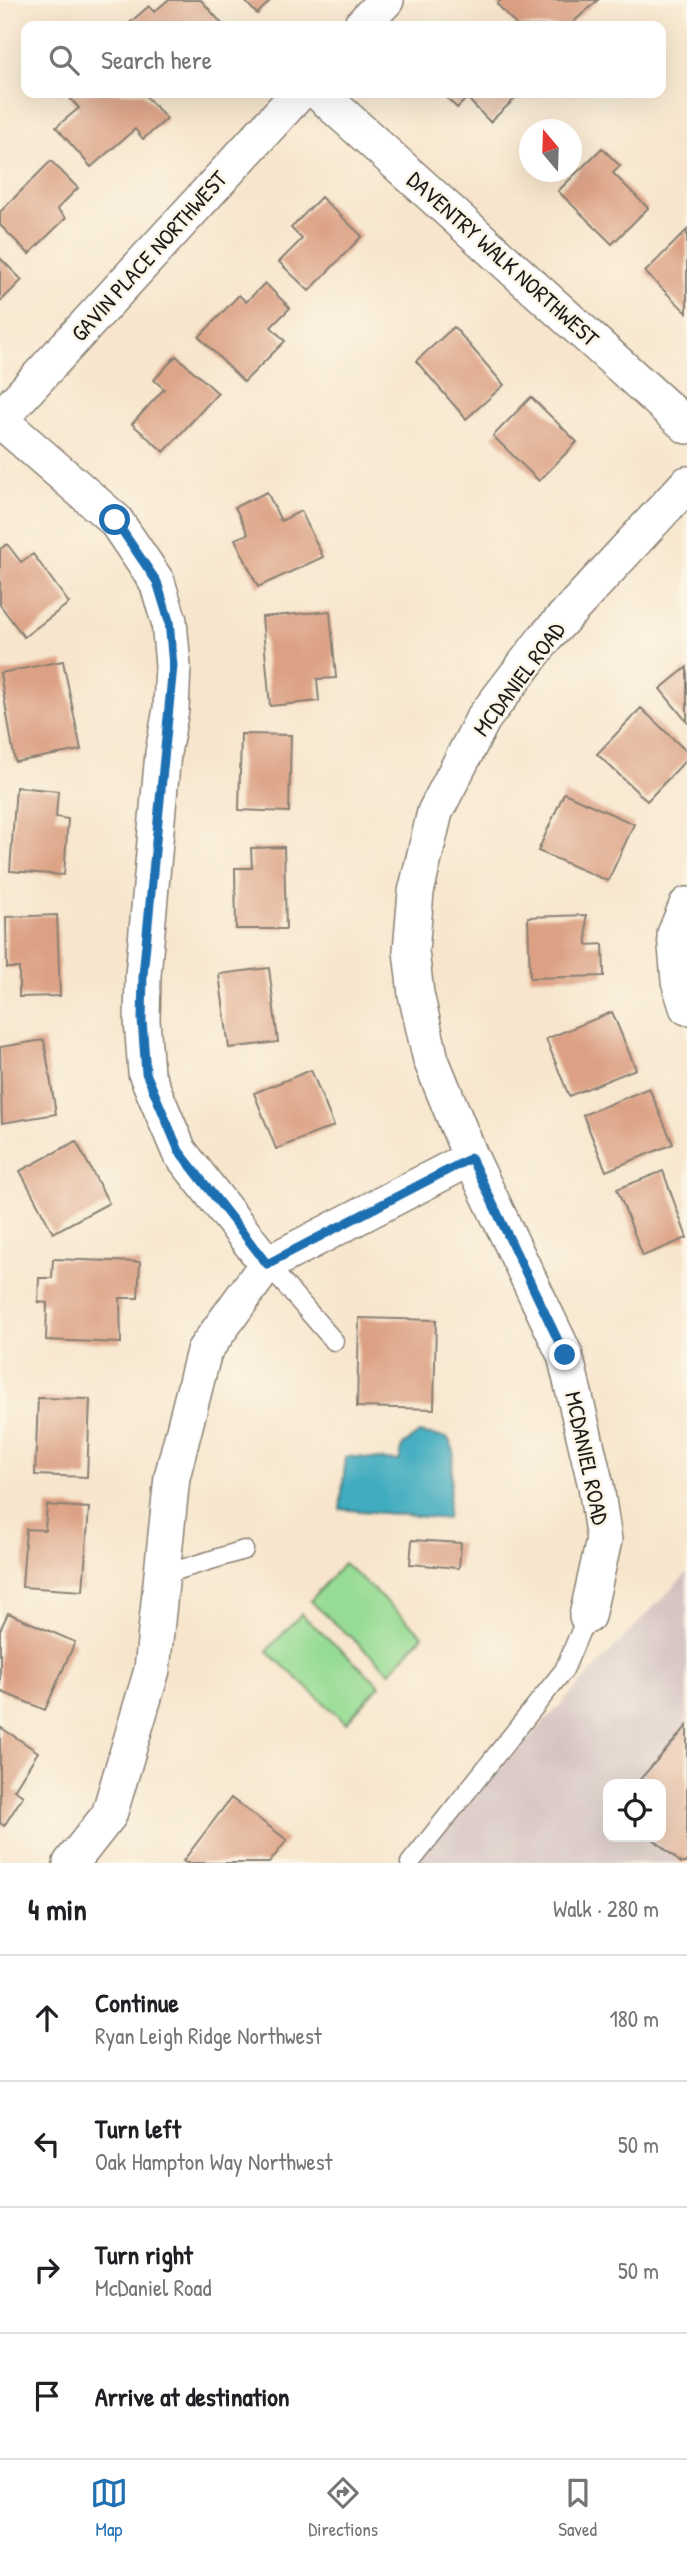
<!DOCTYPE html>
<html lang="en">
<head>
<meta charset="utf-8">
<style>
  :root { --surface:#fff; --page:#f6f6f6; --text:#202124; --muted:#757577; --line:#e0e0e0; --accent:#1f6fb2 }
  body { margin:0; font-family:"Patrick Hand",sans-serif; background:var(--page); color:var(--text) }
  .controls { position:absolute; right:21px; bottom:21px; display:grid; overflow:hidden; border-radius:14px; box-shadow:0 7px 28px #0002 }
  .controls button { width:63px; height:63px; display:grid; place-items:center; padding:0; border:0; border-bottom:2px solid var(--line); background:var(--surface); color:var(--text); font:35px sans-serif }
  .compass { position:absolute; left:519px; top:119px; width:63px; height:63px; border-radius:50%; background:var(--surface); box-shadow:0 7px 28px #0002; rotate:341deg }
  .stop { position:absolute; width:21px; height:21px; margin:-16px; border:5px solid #1f6fb2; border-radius:50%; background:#fff }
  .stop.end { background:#1f6fb2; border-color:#fff; box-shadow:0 2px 7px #0008 }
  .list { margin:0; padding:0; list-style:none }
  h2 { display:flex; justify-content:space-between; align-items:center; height:91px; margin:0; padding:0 28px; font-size:30px }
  h2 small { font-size:23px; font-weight:400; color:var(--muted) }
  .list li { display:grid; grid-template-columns:46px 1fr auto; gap:21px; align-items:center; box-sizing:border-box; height:126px; padding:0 28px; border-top:2px solid var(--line) }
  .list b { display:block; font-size:26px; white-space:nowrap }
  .list p { margin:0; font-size:23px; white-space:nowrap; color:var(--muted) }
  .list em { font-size:23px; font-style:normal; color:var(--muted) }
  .icon { flex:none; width:38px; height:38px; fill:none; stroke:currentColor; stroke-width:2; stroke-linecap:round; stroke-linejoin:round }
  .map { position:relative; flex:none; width:687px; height:1863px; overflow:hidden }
  .search { position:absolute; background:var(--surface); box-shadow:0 7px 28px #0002; left:21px; right:21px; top:21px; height:77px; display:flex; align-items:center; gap:18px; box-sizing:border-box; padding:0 24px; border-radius:14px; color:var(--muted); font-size:26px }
  .sheet { height:595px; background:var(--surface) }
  nav { display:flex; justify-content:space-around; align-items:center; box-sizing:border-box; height:98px; border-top:2px solid var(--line); background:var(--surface); font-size:19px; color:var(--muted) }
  nav a { display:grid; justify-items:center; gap:4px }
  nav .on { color:var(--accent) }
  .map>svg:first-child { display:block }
</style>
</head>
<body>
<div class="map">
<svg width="687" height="1863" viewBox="0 0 687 1863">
  <rect width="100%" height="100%" fill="#fcf5e5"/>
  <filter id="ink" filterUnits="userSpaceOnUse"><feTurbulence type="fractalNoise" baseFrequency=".0143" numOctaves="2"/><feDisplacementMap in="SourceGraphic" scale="14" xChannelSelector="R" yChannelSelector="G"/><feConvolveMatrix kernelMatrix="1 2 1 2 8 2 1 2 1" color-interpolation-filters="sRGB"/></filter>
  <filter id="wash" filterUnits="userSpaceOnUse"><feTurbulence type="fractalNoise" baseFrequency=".00686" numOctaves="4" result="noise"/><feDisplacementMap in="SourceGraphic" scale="28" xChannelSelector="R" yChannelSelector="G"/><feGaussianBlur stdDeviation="1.57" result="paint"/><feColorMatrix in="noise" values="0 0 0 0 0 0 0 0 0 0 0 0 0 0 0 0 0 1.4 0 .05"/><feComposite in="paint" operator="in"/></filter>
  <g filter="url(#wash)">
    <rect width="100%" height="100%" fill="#f7e6cd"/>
    <path fill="#d1bfbf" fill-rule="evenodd" d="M687 1573V1863H410L642 1619ZM608 1784H661V1837H608Z"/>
    <path fill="#97dc94" stroke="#5a7c58" stroke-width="2" d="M344 1563 423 1635 390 1672 310 1601Z
      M301 1614 380 1685 346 1723 267 1651Z"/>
    <path fill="#40acbf" stroke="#2e646e" stroke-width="2" d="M419 1433 448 1438 454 1451 447 1519 340 1509 346 1456 399 1461 403 1445Z"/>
    <g id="blocks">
      <path fill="#dca184" d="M168 0H201L224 26H126L149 6 154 12Z
        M244 0H271L257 14Z
        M501 0H598L569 26H517L497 4Z
        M72 93H143L167 119 143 139 135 129 91 167 56 127 79 108 68 96Z
        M442 93H521L490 122 467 98 457 108Z
        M602 148 620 166 613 173 648 208 612 244 558 191Z
        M51 161 78 188 57 209 66 218 29 254 0 225V212Z
        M321 197 362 236 309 291 279 262 302 239 291 228Z
        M687 230V313L645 272Z
        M0 258 22 280 0 302Z
        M265 283 290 308 271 327 285 341 244 382 199 337 239 295 246 302Z
        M454 327 504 385 466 419 416 361Z
        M176 356 218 393 164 452 132 424 164 389 154 380Z
        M531 397 577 442 539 481 493 436Z
        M267 492 281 521 301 511 323 557 258 587 235 539 248 534 235 507Z
        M7 544 21 562 33 554 69 603 24 637 0 605V549Z
        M330 611 336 678 317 679 319 701 270 706 262 617Z
        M63 661 81 750 15 762 0 673Z
        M687 667V722L660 689Z
        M641 708 687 752V759L647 801 597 754Z
        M241 734 291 735 289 812 239 810Z
        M16 787 58 791 56 817 68 819 64 875 10 871Z
        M564 793 634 824 608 881 538 851Z
        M284 847 286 929H236L235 868H252L251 848Z
        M57 915 60 996 19 997V968H7L6 917Z
        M586 915 587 945 603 944 604 976 530 978 528 917Z
        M269 968 278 1042 229 1048 219 974Z
        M612 1012 636 1069 569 1096 546 1039Z
        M44 1040 56 1114 2 1123 0 1047Z
        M311 1070 334 1126 276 1149 254 1093Z
        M649 1088 673 1144 606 1171 583 1115Z
        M76 1141 109 1203 53 1233 20 1171Z
        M663 1171 687 1238 643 1256 617 1189Z
        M53 1259 140 1262 138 1298H120L121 1343 46 1340 47 1303 38 1302 39 1278H52Z
        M359 1318 436 1320 434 1409 357 1407Z
        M38 1398 90 1399 87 1477 35 1475Z
        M47 1505 89 1508 83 1591 22 1587 26 1529 45 1530Z
        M412 1540 461 1543 459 1568 410 1564Z
        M8 1613 75 1642 45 1710 0 1691V1630Z
        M687 1726V1863H681L651 1837H661V1784H636Z
        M0 1727 38 1752 14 1790 23 1796 4 1826 0 1823Z
        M231 1798 287 1840 269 1863H186L183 1861Z"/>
    </g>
  </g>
  <g filter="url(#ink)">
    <use href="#blocks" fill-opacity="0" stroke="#8a8174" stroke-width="2"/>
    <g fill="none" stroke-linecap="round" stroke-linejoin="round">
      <defs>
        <path id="service" d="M267 1264 334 1341
          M162 1575 244 1550
          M410 1863 564 1670 587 1616"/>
        <path id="minor" d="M361 26 386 0
          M319 93 687 426
          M0 419 299 93
          M0 420 115 520 157 582 169 621 173 666 171 709 163 753 143 975 142 1020 146 1073 179 1151 267 1264
          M687 905 675 934 679 981 687 1007
          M587 1616 604 1540 596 1486 565 1355 471 1158 431 1060 416 994 411 951 416 892 435 812 483 719 545 638 687 484
          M71 1863 109 1815 152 1670 172 1477 204 1351 267 1264 471 1158"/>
      </defs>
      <use href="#service" stroke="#8a8174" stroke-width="21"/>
      <use href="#minor" stroke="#8a8174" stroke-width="38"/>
      <use href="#service" stroke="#fff" stroke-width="18"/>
      <use href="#minor" stroke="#fff" stroke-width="35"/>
    </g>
  </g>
  <g fill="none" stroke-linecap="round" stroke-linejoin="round" filter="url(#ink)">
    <path stroke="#1f6fb2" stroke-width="9" d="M115 520 157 582 169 621 173 666 143 975 142 1020 146 1073 179 1151 267 1264 471 1158 565 1355"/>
  </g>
  <g text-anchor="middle" stroke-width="5" stroke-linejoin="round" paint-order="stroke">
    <g font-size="23" fill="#1c1c1c" stroke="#fcf5e5">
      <text transform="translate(149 256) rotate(-48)" y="8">GAVIN PLACE NORTHWEST</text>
      <text transform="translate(503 259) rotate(42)" y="8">DAVENTRY WALK NORTHWEST</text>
      <text transform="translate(519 679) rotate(-53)" y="8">MCDANIEL ROAD</text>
      <text transform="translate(587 1458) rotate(78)" y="8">MCDANIEL ROAD</text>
    </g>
  </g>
</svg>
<div class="controls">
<button><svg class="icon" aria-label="locate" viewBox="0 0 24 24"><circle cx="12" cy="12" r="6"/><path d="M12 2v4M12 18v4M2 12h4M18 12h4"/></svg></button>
</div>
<svg class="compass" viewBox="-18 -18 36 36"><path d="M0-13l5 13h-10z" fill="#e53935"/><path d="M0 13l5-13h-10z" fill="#757577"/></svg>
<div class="stop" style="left:115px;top:520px"></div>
<div class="stop end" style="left:565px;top:1355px"></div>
<div class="search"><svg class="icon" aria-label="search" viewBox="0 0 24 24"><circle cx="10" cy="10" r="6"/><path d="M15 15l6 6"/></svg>Search here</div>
</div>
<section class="sheet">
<h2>4 min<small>Walk · 280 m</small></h2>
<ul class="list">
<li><svg class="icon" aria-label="ahead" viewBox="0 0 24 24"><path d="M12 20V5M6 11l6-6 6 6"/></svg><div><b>Continue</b><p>Ryan Leigh Ridge Northwest</p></div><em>180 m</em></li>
<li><svg class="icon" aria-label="left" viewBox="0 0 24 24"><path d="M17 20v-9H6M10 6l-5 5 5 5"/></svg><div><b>Turn left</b><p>Oak Hampton Way Northwest</p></div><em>50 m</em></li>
<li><svg class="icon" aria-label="right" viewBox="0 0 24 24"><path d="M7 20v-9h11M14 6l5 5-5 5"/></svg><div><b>Turn right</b><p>McDaniel Road</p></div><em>50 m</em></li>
<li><svg class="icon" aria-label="arrive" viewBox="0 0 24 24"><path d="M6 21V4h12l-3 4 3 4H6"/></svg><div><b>Arrive at destination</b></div></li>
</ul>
</section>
<nav>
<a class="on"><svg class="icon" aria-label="map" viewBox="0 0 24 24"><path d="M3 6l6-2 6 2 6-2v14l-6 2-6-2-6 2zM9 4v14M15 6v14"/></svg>Map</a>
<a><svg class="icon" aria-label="directions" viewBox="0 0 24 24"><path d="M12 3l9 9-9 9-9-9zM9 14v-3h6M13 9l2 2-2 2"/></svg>Directions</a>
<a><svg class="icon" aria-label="saved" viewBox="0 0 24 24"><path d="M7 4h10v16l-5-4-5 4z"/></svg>Saved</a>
</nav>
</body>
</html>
